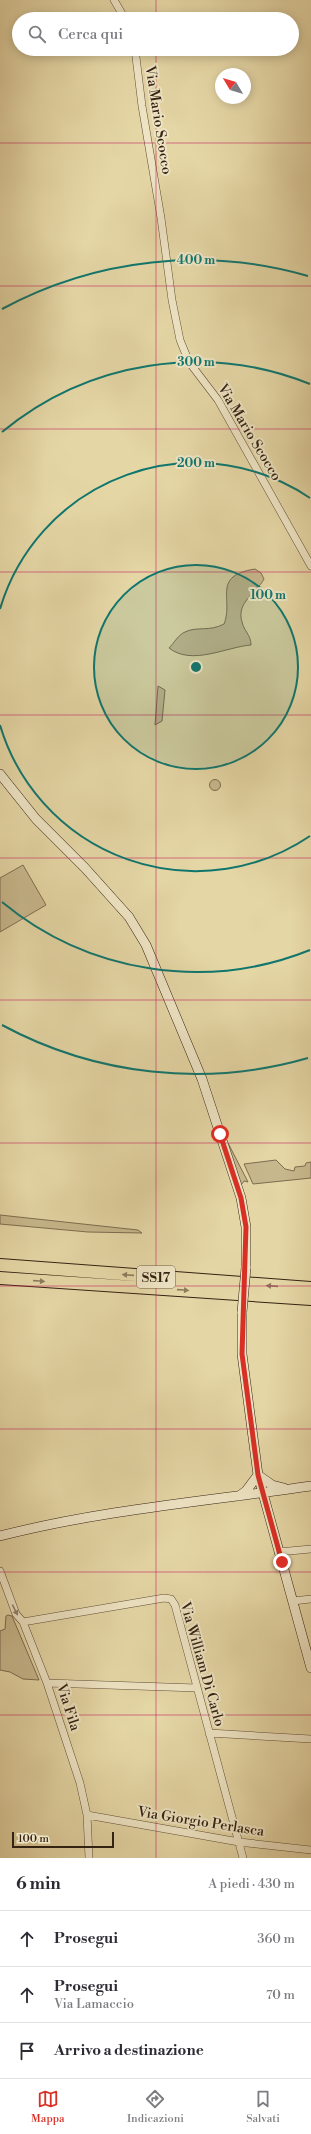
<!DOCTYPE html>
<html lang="it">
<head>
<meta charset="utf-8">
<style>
  :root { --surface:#fff; --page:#f7f7f7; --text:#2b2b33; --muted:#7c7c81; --line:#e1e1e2; --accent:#d93025 }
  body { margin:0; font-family:"Libre Bodoni",serif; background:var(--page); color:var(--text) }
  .compass { position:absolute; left:215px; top:68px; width:36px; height:36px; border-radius:50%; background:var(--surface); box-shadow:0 2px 10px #0003; rotate:308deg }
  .scale { position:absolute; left:12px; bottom:10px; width:102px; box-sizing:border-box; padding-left:4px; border:2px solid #342213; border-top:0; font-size:11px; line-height:14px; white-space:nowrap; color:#342213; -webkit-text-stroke:3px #eee4c4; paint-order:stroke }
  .stop { position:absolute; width:12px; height:12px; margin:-9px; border:3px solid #d93025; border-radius:50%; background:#fff }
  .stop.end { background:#d93025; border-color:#fff; box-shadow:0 1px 4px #0008 }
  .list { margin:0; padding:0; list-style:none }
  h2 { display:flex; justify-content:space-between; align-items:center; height:52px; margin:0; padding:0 16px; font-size:17px }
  h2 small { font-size:13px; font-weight:400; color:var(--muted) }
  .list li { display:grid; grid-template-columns:26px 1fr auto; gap:12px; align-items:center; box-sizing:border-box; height:56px; padding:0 16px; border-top:1px solid var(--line) }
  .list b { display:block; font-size:15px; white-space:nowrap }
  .list p { margin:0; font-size:13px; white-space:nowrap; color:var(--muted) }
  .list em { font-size:13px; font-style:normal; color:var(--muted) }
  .icon { flex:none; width:22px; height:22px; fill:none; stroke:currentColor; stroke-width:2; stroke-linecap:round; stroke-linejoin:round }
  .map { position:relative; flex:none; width:311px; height:1858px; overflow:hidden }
  .search { position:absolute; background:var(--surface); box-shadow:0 2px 10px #0003; left:12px; right:12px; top:12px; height:44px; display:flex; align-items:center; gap:10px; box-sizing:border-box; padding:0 14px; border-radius:22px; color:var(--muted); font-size:15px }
  .sheet { height:220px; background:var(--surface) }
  nav { display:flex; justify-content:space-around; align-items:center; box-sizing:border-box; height:56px; border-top:1px solid var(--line); background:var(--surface); font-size:11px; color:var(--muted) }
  nav a { display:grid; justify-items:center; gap:2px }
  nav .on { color:var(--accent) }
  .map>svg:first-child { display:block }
</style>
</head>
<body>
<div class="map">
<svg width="311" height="1858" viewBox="0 0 311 1858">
  <rect width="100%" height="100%" fill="#e5d6a5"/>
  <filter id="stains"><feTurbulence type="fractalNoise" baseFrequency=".005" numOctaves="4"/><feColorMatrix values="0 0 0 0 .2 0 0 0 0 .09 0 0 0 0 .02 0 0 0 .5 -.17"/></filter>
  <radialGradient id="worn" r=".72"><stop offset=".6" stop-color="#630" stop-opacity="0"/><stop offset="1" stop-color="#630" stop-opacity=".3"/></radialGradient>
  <path fill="#c7b78c" stroke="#7e6c50" d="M255 569 261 573 264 579C256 594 236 602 242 622 244 631 251 635 251 645 226 647 192 666 169 648 175 642 178 635 185 632 197 626 209 632 224 624 234 599 211 576 255 569Z
    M158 686 165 690 162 721 155 725Z
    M209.5 785a5.5 5.5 0 1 1 11 0a5.5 5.5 0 1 1-11 0Z
    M23 865 46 905 0 932V878Z
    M223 1139 228 1143 248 1182 244 1181 241 1185Z
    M276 1160 285 1169 294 1171 295 1167 305 1166 306 1163 311 1162V1178L253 1184 244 1164Z
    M0 1215 138 1230 142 1233 88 1232 0 1224Z
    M8 1615 12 1616 39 1680 23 1679 10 1672 0 1670V1631L5 1629 6 1616Z"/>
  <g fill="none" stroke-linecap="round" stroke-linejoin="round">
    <defs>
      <path id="street" d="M114 0 125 19
        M135 49 142 106 161 218 172 300 180 340 189 362 218 400 311 566
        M279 1552 311 1549
        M0 1571 16 1614 23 1622 47 1683 80 1783 87 1815 89 1858
        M293 1601 311 1599
        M23 1622 164 1598 171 1599 175 1605 243 1858
        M47 1683 197 1688
        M209 1733 311 1739
        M87 1815 239 1842 311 1850"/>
      <path id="secondary" d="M0 774 36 819 85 868 129 917 146 945 202 1079 241 1198 246 1227V1268
        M242 1312V1354L258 1475 311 1668
        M258 1475 272 1485 284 1488
        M239 1496 246 1491 258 1475
        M0 1536C101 1510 207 1501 311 1486"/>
      <path id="highway" d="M0 1265 311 1288
        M0 1278 311 1299"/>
    </defs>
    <use href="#street" stroke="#604f38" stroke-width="8"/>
    <use href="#secondary" stroke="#342213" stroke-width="10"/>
    <use href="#highway" stroke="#342213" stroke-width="14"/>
    <use href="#street" stroke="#eee4c4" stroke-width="7"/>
    <use href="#secondary" stroke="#eee4c4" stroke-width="9"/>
    <use href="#highway" stroke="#e5d6a5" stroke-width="12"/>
    <defs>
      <path id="secondary-bridge" d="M242 1312 246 1268"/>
    </defs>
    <use href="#secondary-bridge" stroke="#342213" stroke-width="10" stroke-linecap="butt"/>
    <use href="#secondary-bridge" stroke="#eee4c4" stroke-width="9"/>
  </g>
  <defs><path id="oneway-solid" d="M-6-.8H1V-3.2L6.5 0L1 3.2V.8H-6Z"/></defs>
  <g fill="#8c7c5c">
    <use href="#oneway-solid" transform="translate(128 1275) rotate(-176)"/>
    <use href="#oneway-solid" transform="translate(39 1281) rotate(4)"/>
    <use href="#oneway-solid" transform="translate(272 1286) rotate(-176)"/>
    <use href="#oneway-solid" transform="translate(183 1290) rotate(4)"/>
  </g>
  <use fill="#91836c" href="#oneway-solid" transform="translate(15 1610) rotate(64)"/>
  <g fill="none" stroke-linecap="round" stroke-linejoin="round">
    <path stroke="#d93025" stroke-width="5" d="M220 1134 241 1198 246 1227 242 1354 258 1475 282 1562"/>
  </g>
  <path fill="none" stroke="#c2185b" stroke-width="1" stroke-opacity="0.55" d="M156 0V19M156 49V1858M0 143H311M0 286H311M0 429H311M0 572H311M0 715H311M0 858H311M0 1000H311M0 1143H311M0 1286H311M0 1429H311M0 1572H311M0 1715H311"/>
  <circle cx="196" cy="667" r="102" fill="#0f766e" fill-opacity=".12"/>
  <g fill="none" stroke="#0f766e" stroke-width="2">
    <circle cx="196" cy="667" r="102"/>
    <path d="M310 836A204 204 0 0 1 0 725M0 609A204 204 0 0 1 310 498"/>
    <path d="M310 950A305 305 0 0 1 2 902M2 432A305 305 0 0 1 310 384"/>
    <path d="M308 1058A407 407 0 0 1 2 1025M2 309A407 407 0 0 1 308 276"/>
  </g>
  <g text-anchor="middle" stroke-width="4" stroke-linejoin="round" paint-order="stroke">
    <rect fill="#eee4c4" stroke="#6c5c48" stroke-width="1" x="137" y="1266" width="38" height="22" rx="3"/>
    <g font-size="13" font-weight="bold" fill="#342213">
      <text x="156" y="1282">SS17</text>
    </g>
    <g font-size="14" fill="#342213" stroke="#eee4c4">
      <text transform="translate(159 120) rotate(81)" y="5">Via Mario Scocco</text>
      <text transform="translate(250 432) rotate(59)" y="5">Via Mario Scocco</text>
      <text transform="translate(203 1664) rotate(74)" y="5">Via William Di Carlo</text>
      <text transform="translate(69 1707) rotate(72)" y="5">Via Fila</text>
      <text transform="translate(201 1821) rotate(9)" y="5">Via Giorgio Perlasca</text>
    </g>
  </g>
  <circle cx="196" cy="667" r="6" fill="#0f766e" stroke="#eee4c4" stroke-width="2"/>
  <g font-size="12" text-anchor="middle" font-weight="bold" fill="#0f766e" stroke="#eee4c4" stroke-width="4" stroke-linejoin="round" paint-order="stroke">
    <text x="196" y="264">400 m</text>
    <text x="196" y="366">300 m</text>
    <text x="196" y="467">200 m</text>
    <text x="268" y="599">100 m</text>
  </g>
  <rect width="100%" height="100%" filter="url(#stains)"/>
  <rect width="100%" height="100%" fill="url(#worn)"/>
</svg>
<svg class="compass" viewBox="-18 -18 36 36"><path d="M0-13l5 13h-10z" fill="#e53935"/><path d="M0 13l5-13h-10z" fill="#7c7c81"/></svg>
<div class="scale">100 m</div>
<div class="stop" style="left:220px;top:1134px"></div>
<div class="stop end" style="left:282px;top:1562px"></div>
<div class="search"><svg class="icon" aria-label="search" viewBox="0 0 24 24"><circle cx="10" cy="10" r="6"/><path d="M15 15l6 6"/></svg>Cerca qui</div>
</div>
<section class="sheet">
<h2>6 min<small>A piedi · 430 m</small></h2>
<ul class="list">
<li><svg class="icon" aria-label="ahead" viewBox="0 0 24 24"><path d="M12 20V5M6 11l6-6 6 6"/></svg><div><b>Prosegui</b></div><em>360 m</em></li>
<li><svg class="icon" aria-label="ahead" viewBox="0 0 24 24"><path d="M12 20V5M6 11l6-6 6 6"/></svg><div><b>Prosegui</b><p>Via Lamaccio</p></div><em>70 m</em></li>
<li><svg class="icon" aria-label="arrive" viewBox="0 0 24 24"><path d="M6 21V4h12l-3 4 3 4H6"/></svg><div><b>Arrivo a destinazione</b></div></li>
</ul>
</section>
<nav>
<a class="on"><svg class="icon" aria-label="map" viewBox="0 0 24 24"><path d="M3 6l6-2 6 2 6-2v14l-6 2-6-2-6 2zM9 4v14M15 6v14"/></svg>Mappa</a>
<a><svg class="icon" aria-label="directions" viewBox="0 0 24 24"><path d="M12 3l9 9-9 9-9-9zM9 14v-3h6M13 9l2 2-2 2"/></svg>Indicazioni</a>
<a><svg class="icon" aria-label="saved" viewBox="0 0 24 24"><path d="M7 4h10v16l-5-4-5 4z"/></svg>Salvati</a>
</nav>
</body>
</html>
